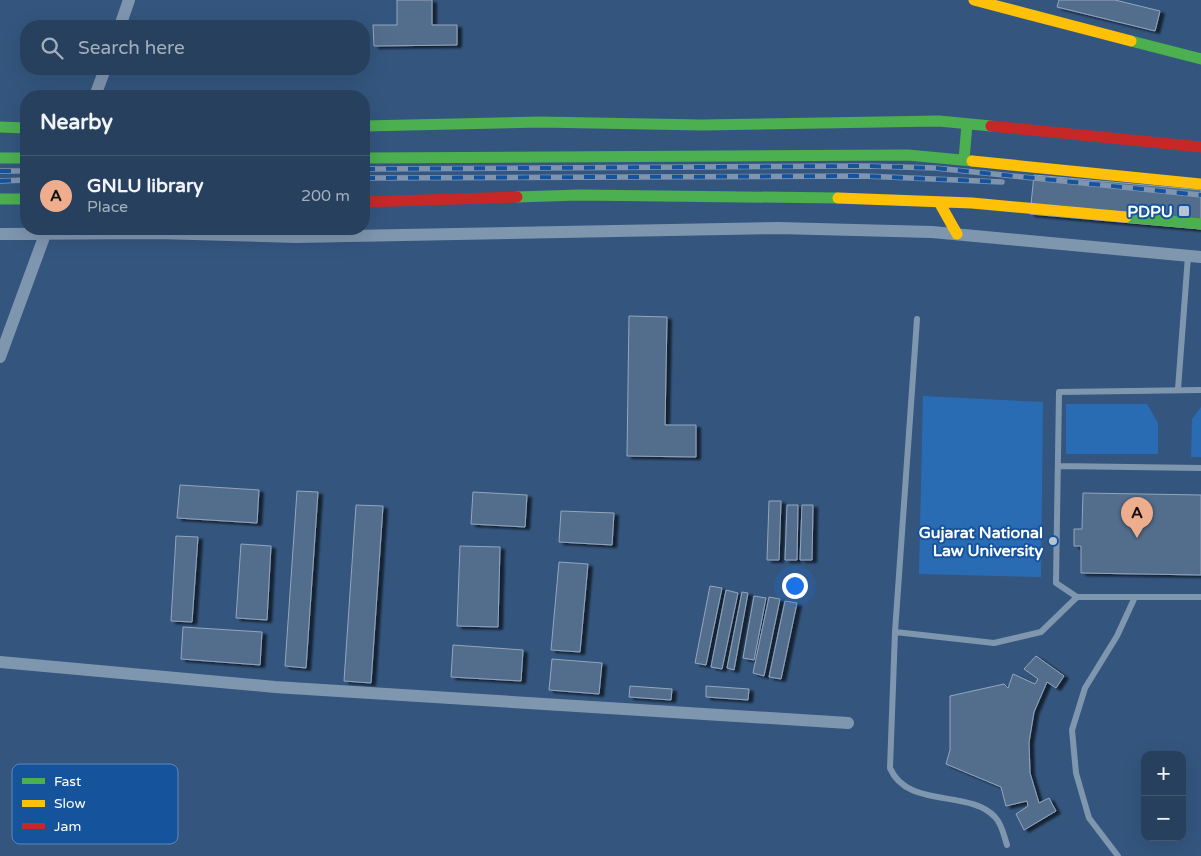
<!DOCTYPE html>
<html lang="en">
<head>
<meta charset="utf-8">
<style>
  :root { --surface:#27405e; --page:#334b67; --text:#f1f3f6; --muted:#a4afbc; --line:#435973; --accent:#eead8d }
  body { margin:0; font-family:"Varela Round",sans-serif; background:var(--page); color:var(--text) }
  .controls { position:absolute; right:15px; bottom:15px; display:grid; overflow:hidden; border-radius:10px; box-shadow:0 5px 20px #0002 }
  .controls button { width:45px; height:45px; display:grid; place-items:center; padding:0; border:0; border-bottom:1px solid var(--line); background:var(--surface); color:var(--text); font:25px sans-serif }
  .you { position:absolute; left:794px; top:585px; width:18px; height:18px; margin:-12px; border:4px solid #fff; border-radius:50%; background:#1a73e8; box-shadow:0 0 0 8px #1a73e833 }
  .badge { display:grid; place-items:center; width:32px; height:32px; border-radius:50%; background:var(--accent); color:#111; font-size:16px; font-weight:700 }
  .pin { position:absolute; translate:-50% -41px; filter:drop-shadow(0 1px 2px #0008) }
  .pin::after { content:''; position:absolute; top:26px; width:18px; height:15px; background:inherit; clip-path:polygon(0 0,100% 0,50% 100%) }
  .list { margin:0; padding:0; list-style:none }
  h2 { display:flex; justify-content:space-between; align-items:center; height:65px; margin:0; padding:0 20px; font-size:21px }
  h2 small { font-size:16px; font-weight:400; color:var(--muted) }
  .list li { display:grid; grid-template-columns:32px 1fr auto; gap:15px; align-items:center; box-sizing:border-box; height:80px; padding:0 20px; border-top:1px solid var(--line) }
  .list b { display:block; font-size:19px; white-space:nowrap }
  .list p { margin:0; font-size:16px; white-space:nowrap; color:var(--muted) }
  .list em { font-size:16px; font-style:normal; color:var(--muted) }
  .icon { flex:none; width:28px; height:28px; fill:none; stroke:currentColor; stroke-width:2; stroke-linecap:round; stroke-linejoin:round }
  .map { position:relative; flex:none; width:1201px; height:856px; overflow:hidden }
  .search { position:absolute; background:var(--surface); box-shadow:0 5px 20px #0002; left:20px; top:20px; width:350px; height:55px; display:flex; align-items:center; gap:12px; box-sizing:border-box; padding:0 18px; border-radius:20px; color:var(--muted); font-size:19px }
  .panel { position:absolute; background:var(--surface); box-shadow:0 5px 20px #0002; left:20px; top:90px; width:350px; height:145px; border-radius:20px }
  .map>svg:first-child { display:block }
</style>
</head>
<body>
<div class="map">
<svg width="1201" height="856" viewBox="0 0 1201 856">
  <defs>
    <filter id="shadow"><feDropShadow dx="4.5" dy="2.5" stdDeviation="1" flood-color="#0009"/></filter>
  </defs>
  <rect width="100%" height="100%" fill="#34567e"/>
  <path fill="#2a6cb3" d="M923 396 1043 402 1041 577 919 574Z
    M1066 404H1147L1158 423V454H1066Z
    M1201 407V457H1191L1192 419Z"/>
  <path fill="#526d8c" stroke="#93a6bd" filter="url(#shadow)" d="M397 0H432V25H457V45L374 46 373 25H397Z
    M1059 0H1115L1160 11 1155 31 1057 7Z
    M1034 175 1201 190V229L1030 214Z
    M629 316 667 317 665 425H696V457L627 456Z
    M180 485 259 490 257 523 177 518Z
    M297 491 318 492 306 668 285 666Z
    M473 492 527 495 525 527 471 524Z
    M1083 493 1201 495V575L1081 573V546H1074V529H1082Z
    M769 501H781L779 560H767Z
    M356 505 383 506 371 683 344 681Z
    M787 505H798L797 560H785Z
    M802 505H813L812 560H800Z
    M561 511 614 513 612 545 559 542Z
    M176 536 198 537 192 622 171 621Z
    M241 544 271 546 267 620 236 618Z
    M460 546 500 547 498 627 457 626Z
    M559 562 588 564 580 652 551 650Z
    M710 586 722 588 706 665 695 663Z
    M726 590 738 593 722 669 711 667Z
    M742 592 748 593 734 670 727 668Z
    M754 596 766 598 754 660 743 658Z
    M769 597 780 599 764 676 753 673Z
    M785 601 797 603 781 679 769 677Z
    M183 627 262 632 260 665 181 659Z
    M453 645 523 650 521 681 451 677Z
    M1036 656 1064 676 1056 688 1047 682 1034 712 1029 742 1030 773 1039 803 1049 798 1056 811 1024 830 1016 814 1028 806 1027 801 1006 806 1001 787 946 764 950 750V696L1004 684 1008 688 1013 674 1035 684 1038 679 1024 669Z
    M552 659 602 663 599 694 549 690Z
    M630 686 672 689 671 700 629 697Z
    M706 686 749 689 748 700 706 697Z"/>
  <g fill="none" stroke-linecap="round" stroke-linejoin="round">
    <path stroke="#7f96af" stroke-width="6" d="M917 319 895 632 890 768C907 809 970 789 995 817 1002 824 1004 836 1007 845
      M1178 389 1188 256
      M1201 390 1059 392 1056 583 1077 597H1201
      M1058 466 1201 468
      M895 632 994 643 1041 632 1077 597
      M1118 856 1089 818 1076 773 1072 730 1085 688 1117 636 1135 597"/>
    <path stroke="#7f96af" stroke-width="12" d="M120 26 129 0
      M95 96 105 69
      M0 234 158 233 296 237 778 228 932 232 1201 257
      M0 357 47 229
      M0 662 275 687 848 723"/>
    <path stroke="#4caf50" stroke-width="11" d="M1131 41 1201 59
      M364 126 540 122 702 125 939 121 991 126
      M0 127 26 128
      M0 158H26
      M364 158 908 155 972 161
      M964 160 967 124
      M517 197 579 195 838 198
      M0 199H26
      M1126 217 1201 224"/>
    <path stroke="#ffc107" stroke-width="11" d="M974 0 1131 41
      M972 161 1201 184
      M838 198 972 203 1126 217
      M939 202 957 234"/>
    <path stroke="#c62828" stroke-width="11" d="M991 126 1201 147
      M364 202 517 197"/>
    <defs>
      <path id="rail" d="M364 169 866 166 935 168 1201 195
        M0 171H26
        M364 178 864 176 1002 182
        M0 181 26 180"/>
    </defs>
    <use href="#rail" stroke="#7f94ae" stroke-width="5.5"/>
    <use href="#rail" stroke="#15549d" stroke-width="4" stroke-dasharray="11" stroke-linecap="butt"/>
  </g>
  <g fill="#b8c4d2" stroke="#15549d" stroke-width="2">
    <rect x="1178" y="205" width="12" height="12" rx="2.5"/>
    <circle cx="1053" cy="541" r="5"/>
  </g>
  <g text-anchor="middle" stroke-width="4" stroke-linejoin="round" paint-order="stroke">
    <g font-size="16" font-weight="bold" fill="#fff" stroke="#15549d" text-anchor="end">
      <text x="1173" y="217">PDPU</text>
      <text x="1043" y="538">Gujarat National<tspan x="1043" dy="18">Law University</tspan></text>
    </g>
  </g>
  <rect x="12" y="764" width="166" height="80" rx="8" fill="#15549d" stroke="#5b87ba" stroke-width="1"/>
  <rect x="22" y="778" width="23" height="6" fill="#4caf50"/>
  <rect x="22" y="800" width="23" height="7" fill="#ffc107"/>
  <rect x="22" y="823" width="23" height="6" fill="#c62828"/>
  <g font-size="14" fill="#fff">
    <text x="54" y="786">Fast</text>
    <text x="54" y="808">Slow</text>
    <text x="54" y="831">Jam</text>
  </g>
</svg>
<div class="controls">
<button>+</button>
<button>−</button>
</div>
<div class="you"></div>
<div class="pin badge" style="left:1137px;top:538px">A</div>
<div class="search"><svg class="icon" aria-label="search" viewBox="0 0 24 24"><circle cx="10" cy="10" r="6"/><path d="M15 15l6 6"/></svg>Search here</div>
<section class="panel">
<h2>Nearby<small></small></h2>
<ul class="list">
<li><span class="badge">A</span><div><b>GNLU library</b><p>Place</p></div><em>200 m</em></li>
</ul>
</section>
</div>
</body>
</html>
